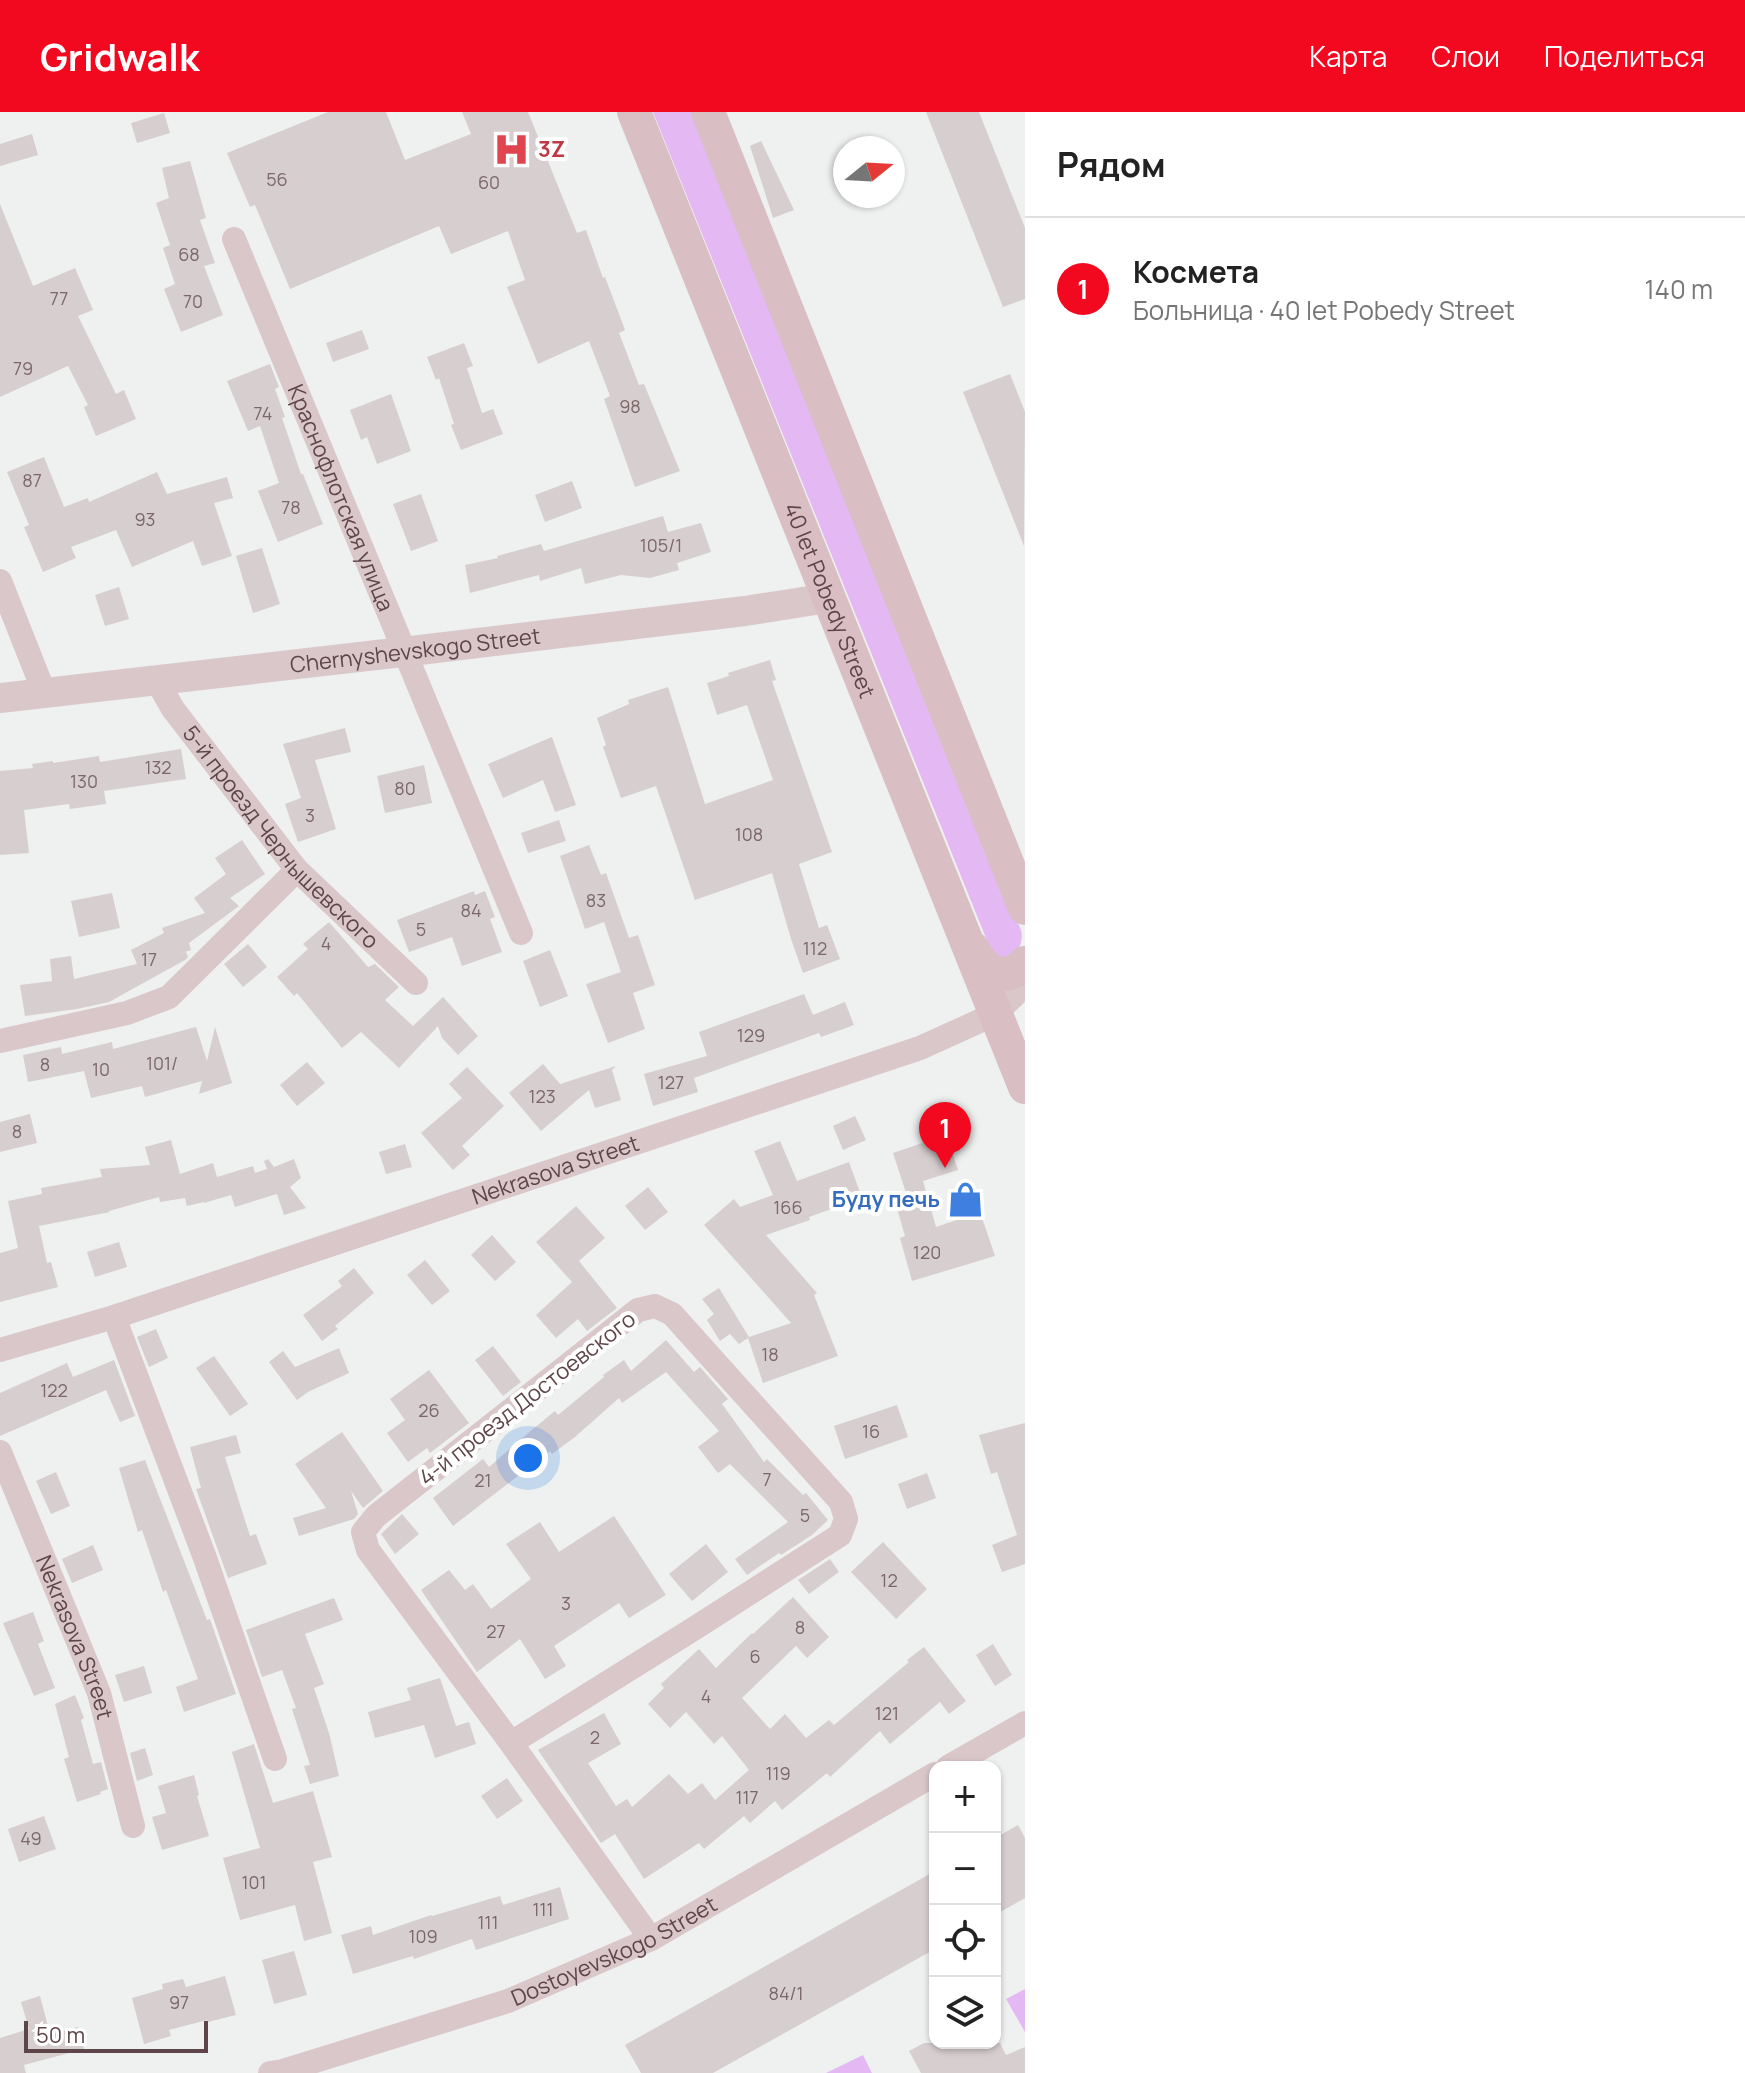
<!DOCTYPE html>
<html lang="ru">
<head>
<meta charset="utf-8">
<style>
  :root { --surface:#fff; --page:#f6f6f6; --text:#222; --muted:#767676; --line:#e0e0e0; --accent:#f2081f }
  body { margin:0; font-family:Manrope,sans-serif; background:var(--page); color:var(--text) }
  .controls { position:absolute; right:24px; bottom:24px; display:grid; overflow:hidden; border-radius:16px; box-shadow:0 2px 6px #0004 }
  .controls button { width:72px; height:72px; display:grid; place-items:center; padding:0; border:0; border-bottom:2px solid var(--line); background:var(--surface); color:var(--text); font:40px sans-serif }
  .compass { position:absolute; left:833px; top:24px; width:72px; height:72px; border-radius:50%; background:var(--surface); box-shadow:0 2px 6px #0004; rotate:72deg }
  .scale { position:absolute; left:24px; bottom:20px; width:184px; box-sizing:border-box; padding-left:8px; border:4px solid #5e454a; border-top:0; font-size:22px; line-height:28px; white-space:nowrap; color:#5e454a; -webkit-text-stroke:6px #fff; paint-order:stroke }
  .you { position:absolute; left:528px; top:1346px; width:28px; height:28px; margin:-20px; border:6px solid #fff; border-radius:50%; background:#1a73e8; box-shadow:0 0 0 12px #1a73e833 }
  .badge { display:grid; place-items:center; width:52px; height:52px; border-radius:50%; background:var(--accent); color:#fff; font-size:26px; font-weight:700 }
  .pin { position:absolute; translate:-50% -66px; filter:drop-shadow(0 2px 4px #0008) }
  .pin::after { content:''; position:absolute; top:42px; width:28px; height:24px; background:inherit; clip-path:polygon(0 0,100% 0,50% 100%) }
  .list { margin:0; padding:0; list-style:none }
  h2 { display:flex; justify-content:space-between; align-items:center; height:104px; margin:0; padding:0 32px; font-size:34px }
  h2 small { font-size:26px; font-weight:400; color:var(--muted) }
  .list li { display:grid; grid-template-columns:52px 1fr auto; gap:24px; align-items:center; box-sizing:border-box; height:144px; padding:0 32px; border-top:2px solid var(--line) }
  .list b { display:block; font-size:30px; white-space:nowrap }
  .list p { margin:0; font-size:26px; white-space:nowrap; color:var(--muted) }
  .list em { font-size:26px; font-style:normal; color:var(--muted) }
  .icon { flex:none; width:44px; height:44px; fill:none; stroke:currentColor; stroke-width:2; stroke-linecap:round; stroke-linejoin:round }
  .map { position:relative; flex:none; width:1025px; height:1961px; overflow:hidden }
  header { display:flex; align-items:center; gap:48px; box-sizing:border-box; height:112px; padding:0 40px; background:var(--accent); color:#fff }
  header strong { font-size:38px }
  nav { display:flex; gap:44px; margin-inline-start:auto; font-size:28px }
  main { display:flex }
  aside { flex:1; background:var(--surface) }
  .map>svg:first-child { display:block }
</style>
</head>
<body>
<header>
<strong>Gridwalk</strong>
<nav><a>Карта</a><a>Слои</a><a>Поделиться</a></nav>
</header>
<main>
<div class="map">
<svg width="1025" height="1961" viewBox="0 0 1025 1961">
  <rect width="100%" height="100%" fill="#eef1ef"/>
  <path fill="#e3b8f3" d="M653 0H695L1021 818C1025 833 1012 856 996 843 993 840 991 835 988 831Z
    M1025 1877V1920L1006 1887Z
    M863 1943 872 1961H826Z"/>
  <path fill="#d7cecf" d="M328 0H386L405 48 471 22 462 0H528L577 121 586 118 603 166 605 165 625 218 619 221 639 273 644 272 680 359 635 375 604 287 610 284 589 229 538 252 507 175 525 168 508 119 451 142 439 114 290 177 255 93 250 95 227 41Z
    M926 0H979L1025 116V187L1003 195Z
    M164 1 170 21 137 31 131 11Z
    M32 22 38 43 0 54V32Z
    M761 29 794 98 773 106 750 34Z
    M190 49 206 106 200 108 215 151 204 154 223 203 181 220 164 177 175 172 163 136 170 133 156 91 169 86 162 56Z
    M0 92 33 174 75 156 93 198 78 204 116 282 124 278 136 307 96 324 84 295 88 293 68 254 0 285Z
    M362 218 369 237 333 250 326 231Z
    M464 231 473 254 467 256 482 301 493 297 503 322 461 338 451 313 454 312 439 266 436 268 427 245Z
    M270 252 279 275 275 277 285 305 282 306 301 362H303L323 412 278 430 258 379 279 371 260 314 248 319 227 269Z
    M1010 262 1025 300 1024 434 963 280Z
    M391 282 411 339 377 352 367 325 361 328 350 298Z
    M44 345 64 395 88 386 89 390 157 360 167 382 227 365 233 386 214 391 232 444 202 454 193 429 132 455 116 418 71 435 76 446 43 460 24 415 29 413 7 360Z
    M572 369 582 396 545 410 535 383Z
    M421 382 438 429 411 439 393 392Z
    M663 404 668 420 701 411 711 440 677 451 679 458 650 466 621 463 585 472 581 456 540 469 539 463 470 481 465 453 498 446 497 444 541 432 544 439Z
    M262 436 280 492 253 501 236 444Z
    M119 475 129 507 105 514 95 483Z
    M770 548 776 568 772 569 832 740 799 752 819 816 827 813 840 847 803 861 791 827 772 761 695 788 656 674 621 686 603 635 606 633 597 606 629 592 628 588 668 575 705 692 773 668 747 593 717 603 707 571 729 564 728 561Z
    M345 616 351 640 315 648 336 717 298 730 285 692 301 686 283 632Z
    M552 625 576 693 555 700 543 668 503 686 488 652Z
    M181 637 186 667 104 679 106 692 70 697 69 692 24 698 29 741 0 743V659L33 656 32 652 53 649V651L99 644 100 650Z
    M424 653 432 691 385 701 377 664Z
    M559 708 566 729 528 741 521 721Z
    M242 728 265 762 230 786 239 794 189 831 191 838 179 842 186 840 188 845 185 848 109 890 77 897 25 904 20 873 52 869 50 847 71 844 74 867 137 852 131 838 164 821 162 816 205 801 194 786 226 762 215 746Z
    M589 733 601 763 606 761 629 826 638 823 655 873 633 881 645 917 608 931 586 872 621 860 604 810 585 817 560 744Z
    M474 779 475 783 485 779 495 805 490 807 502 840 462 854 452 825 409 840 397 808Z
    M112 781 120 816 79 825 71 789Z
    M329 810 368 855 375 852 399 875 385 888 413 914 443 885 478 924 458 943 442 926 438 914 399 956 361 920 342 936 297 881 294 884 277 865 308 837 303 832Z
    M248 832 267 855 243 875 224 852Z
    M550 838 568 884 540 895 523 849Z
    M804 882 813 903 845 890 854 913 821 925 819 921 694 966 698 980 653 994 644 962 707 944 699 920Z
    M196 915 207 949 215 915 232 971 199 982 202 969 145 985 142 974 91 986 84 959 28 970 23 943 61 935 62 942 112 930 113 937Z
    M307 950 325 971 297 994 280 973Z
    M543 952 560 972 616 954 612 958 621 988 595 996 589 978 541 1019 509 981Z
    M467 955 504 994 462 1034 470 1043 453 1058 421 1021 462 986 449 972Z
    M30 1002 37 1031 0 1040V1010Z
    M855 1004 866 1028 843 1038 833 1014Z
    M946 1023 958 1058 923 1069 936 1115 980 1100 995 1144 912 1169 900 1126 905 1124 896 1093 909 1090 893 1041Z
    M171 1028 180 1062 213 1051 217 1065 253 1054 255 1061 267 1057 264 1049 268 1047 274 1055 294 1047 301 1066 290 1075 306 1096 284 1103 277 1082 235 1095 231 1083 204 1091V1090L187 1094 185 1086 160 1090 159 1085 109 1099 110 1100 39 1114 47 1151 51 1150 58 1175 0 1190V1141L18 1136 8 1089 42 1082 41 1076 102 1065 100 1057 150 1053 145 1035Z
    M780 1029 797 1069 849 1050 862 1086 809 1105 810 1108 766 1123 817 1181 814 1183 838 1244 763 1271 748 1226 739 1232 730 1222 720 1229 707 1208 714 1202 702 1187 719 1176 749 1225 791 1211 704 1113 734 1087 740 1095 773 1083 754 1039Z
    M405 1032 412 1055 386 1062 379 1040Z
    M648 1075 668 1100 645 1118 625 1094Z
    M576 1094 605 1126 579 1149 617 1196 587 1219 578 1207 556 1226 536 1203 572 1170 536 1130Z
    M492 1123 516 1150 495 1169 471 1143Z
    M119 1130 127 1155 95 1165 87 1140Z
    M425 1148 450 1179 432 1193 407 1163Z
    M354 1156 374 1181 335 1214 338 1217 322 1229 303 1203 342 1174 338 1169Z
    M156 1217 168 1246 149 1255 137 1225Z
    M666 1228 694 1260 700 1255 728 1287 722 1292 764 1350 767 1347 803 1383 806 1381 828 1408 812 1423 781 1443 779 1441 747 1463 735 1447 788 1410 730 1352 718 1361 698 1335 719 1319 666 1260 622 1291 619 1286 575 1325 552 1342 550 1339 453 1414 433 1386 483 1347 489 1355 533 1317 555 1299 558 1303 604 1265 603 1263 624 1248 631 1259Z
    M493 1234 521 1270 503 1284 475 1248Z
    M339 1236 349 1261 308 1280 297 1288 269 1250 283 1239 295 1255Z
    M214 1244 248 1292 230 1304 196 1256Z
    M114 1248 135 1304 120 1310 106 1278 0 1324V1281L67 1251 73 1265Z
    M429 1258 469 1311 430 1341 427 1336 408 1350 387 1321 405 1308 390 1287Z
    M897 1293 908 1325 845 1347 834 1314Z
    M1025 1311V1452L1002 1460 992 1433 1017 1423 997 1360 991 1362 979 1323Z
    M342 1320 383 1379 363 1396 351 1379 358 1402 354 1407 299 1424 293 1406 326 1396 295 1352Z
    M236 1323 241 1341 225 1345 250 1424 256 1422 267 1452 228 1466 196 1377 201 1376 190 1335Z
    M145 1348 207 1508 210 1507 236 1582 184 1600 176 1575 198 1567 166 1478 163 1480 142 1418 138 1420 119 1356Z
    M56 1360 70 1394 51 1402 36 1369Z
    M927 1361 936 1386 907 1397 898 1372Z
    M402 1402 419 1422 395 1442 381 1422Z
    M614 1404 666 1483 629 1506 619 1491 554 1534 566 1554 545 1567 520 1527 477 1560 421 1478 449 1458 465 1478 473 1472 491 1497 531 1467 506 1432 540 1410 559 1440Z
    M883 1430 927 1477 896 1507 851 1460Z
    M706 1432 728 1460 692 1489 669 1462Z
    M93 1433 103 1458 72 1471 62 1447Z
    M830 1447 839 1460 809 1482 798 1468Z
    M793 1485 829 1525 807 1546 796 1534 742 1586 770 1617 785 1602 806 1626 829 1608 834 1613 909 1550 907 1548 924 1535 966 1589 949 1602 940 1590 890 1632 880 1619 830 1665 827 1661 782 1698 775 1689 750 1711 744 1704 704 1737 699 1731 644 1767 615 1722 601 1731 538 1638 604 1601 621 1632 588 1651 616 1694 627 1687 632 1695 669 1662 688 1682 702 1671 715 1688 749 1658 722 1624 714 1632 686 1600 670 1616 648 1592 664 1576 661 1572 699 1537 716 1556 752 1521 753 1522Z
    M334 1486 343 1508 305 1522 324 1572 314 1576 329 1621 339 1664 310 1672 304 1654 310 1653 292 1597 296 1596 282 1558 262 1565 246 1518Z
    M33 1500 44 1529 38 1532 55 1576 34 1584 3 1511Z
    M993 1532 1012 1563 995 1574 976 1543Z
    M144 1554 152 1581 124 1590 115 1563Z
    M440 1566 456 1614 469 1610 476 1632 435 1646 424 1613 375 1626 368 1600 411 1588 407 1576Z
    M75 1583 84 1606 81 1608 93 1652 101 1650 108 1677 100 1680 101 1682 77 1690 64 1647 69 1645 55 1592Z
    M254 1632 273 1691 313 1679 332 1745 313 1750 332 1821 304 1829 295 1793 240 1808 223 1746 260 1736 232 1640Z
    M145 1636 153 1663 137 1669 130 1641Z
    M194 1663 199 1683 197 1684 209 1724 162 1738 152 1705 166 1701 158 1674Z
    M507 1666 523 1689 497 1707 481 1684Z
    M44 1704 56 1737 19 1750 8 1717Z
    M1018 1713 1025 1726V1786L995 1803V1726Z
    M935 1759V1837L713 1961H641L625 1933Z
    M560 1775 569 1807 476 1838 472 1827 414 1847 413 1844 353 1862 341 1823 371 1814 373 1823 431 1803 432 1804 500 1784 503 1793Z
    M294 1839 307 1883 274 1892 262 1848Z
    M225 1864 236 1903 208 1910 207 1908 169 1918 171 1924 144 1932 132 1886 163 1877 162 1872 183 1867 186 1875Z
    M40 1884 50 1922 78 1915 84 1937 24 1953 26 1961H0V1926L29 1917 21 1890Z
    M924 1931H1000L1006 1943 1025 1935V1961H921L909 1939Z"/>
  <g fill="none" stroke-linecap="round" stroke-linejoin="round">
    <g stroke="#dac7ca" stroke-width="24">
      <path id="s1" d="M234 127 521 821"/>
      <path d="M0 469 44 580"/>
      <path id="s2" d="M157 569 173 597 297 758 416 871"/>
      <path d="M0 929 127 901 169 885 297 758"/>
      <path d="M114 1205 205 1446 275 1647"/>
      <path id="s3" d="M0 1238 114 1205 920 936 995 902 1025 873"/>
      <path id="s4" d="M0 1340 99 1581 133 1714"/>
      <path d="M511 1631 695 1516 840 1423 846 1407 841 1390 672 1202 655 1194 638 1198 376 1404 363 1420 368 1438 511 1631 651 1827"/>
      <path d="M948 1655 1025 1611"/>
      <path id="s5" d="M270 1961 283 1959 508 1889 651 1827 935 1662"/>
    </g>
    <path stroke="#dac7ca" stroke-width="30" id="s6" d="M0 586 403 540 745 499 828 486"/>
    <g stroke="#d9bfc3" stroke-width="34">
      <path id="s7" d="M634 0 1025 975"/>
      <path d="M708 0 1025 796"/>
      <path d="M972 836C985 859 1003 873 1025 851"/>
    </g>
  </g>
  <defs>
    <symbol id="hospital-bare" viewBox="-9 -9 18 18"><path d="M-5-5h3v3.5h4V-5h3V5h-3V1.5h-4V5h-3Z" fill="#e0444e" stroke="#fff" stroke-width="2.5" paint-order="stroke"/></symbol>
    <symbol id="shop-bare" viewBox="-9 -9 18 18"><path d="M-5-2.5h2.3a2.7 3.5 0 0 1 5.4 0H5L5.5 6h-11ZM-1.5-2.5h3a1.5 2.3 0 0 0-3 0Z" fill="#3f7fe0" stroke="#fff" stroke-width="2.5" paint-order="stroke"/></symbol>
  </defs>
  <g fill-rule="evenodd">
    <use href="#hospital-bare" x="486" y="12" width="51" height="51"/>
    <use href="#shop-bare" x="940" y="1062" width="51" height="51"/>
  </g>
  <g text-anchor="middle" stroke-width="8" stroke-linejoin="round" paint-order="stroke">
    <g font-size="18" fill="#7c676b">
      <text x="277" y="74">56</text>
      <text x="489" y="77">60</text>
      <text x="189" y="149">68</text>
      <text x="59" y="193">77</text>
      <text x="193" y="196">70</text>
      <text x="23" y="263">79</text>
      <text x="630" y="301">98</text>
      <text x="263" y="308">74</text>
      <text x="32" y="375">87</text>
      <text x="291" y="402">78</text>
      <text x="145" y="414">93</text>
      <text x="661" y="440">105/1</text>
      <text x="158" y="662">132</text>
      <text x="84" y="676">130</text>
      <text x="405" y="683">80</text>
      <text x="310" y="710">3</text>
      <text x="749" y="729">108</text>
      <text x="596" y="795">83</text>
      <text x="471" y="805">84</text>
      <text x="421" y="824">5</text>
      <text x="326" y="838">4</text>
      <text x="815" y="843">112</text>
      <text x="149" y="854">17</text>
      <text x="751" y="930">129</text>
      <text x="162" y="958">101/</text>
      <text x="45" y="959">8</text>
      <text x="101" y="964">10</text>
      <text x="671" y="977">127</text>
      <text x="542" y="991">123</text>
      <text x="17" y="1026">8</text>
      <text x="788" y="1102">166</text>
      <text x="927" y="1147">120</text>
      <text x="770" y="1249">18</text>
      <text x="54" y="1285">122</text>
      <text x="429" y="1305">26</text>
      <text x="871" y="1326">16</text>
      <text x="767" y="1374">7</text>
      <text x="483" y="1375">21</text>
      <text x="805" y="1410">5</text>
      <text x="889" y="1475">12</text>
      <text x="566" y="1498">3</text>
      <text x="800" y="1522">8</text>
      <text x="496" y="1526">27</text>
      <text x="755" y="1551">6</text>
      <text x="706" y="1591">4</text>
      <text x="887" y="1608">121</text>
      <text x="595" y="1632">2</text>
      <text x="778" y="1668">119</text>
      <text x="747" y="1692">117</text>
      <text x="31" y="1733">49</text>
      <text x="254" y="1777">101</text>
      <text x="543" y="1804">111</text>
      <text x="488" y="1817">111</text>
      <text x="423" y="1831">109</text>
      <text x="786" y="1888">84/1</text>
      <text x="179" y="1897">97</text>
    </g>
    <g font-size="22" font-weight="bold" fill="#be3a42" stroke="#fff" text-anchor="start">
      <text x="538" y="45">3Z</text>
    </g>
    <g font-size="22" fill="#5e454a" stroke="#fff">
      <text dy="8" stroke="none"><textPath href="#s1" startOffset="280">Краснофлотская улица</textPath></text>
      <text dy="8" stroke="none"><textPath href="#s7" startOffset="526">40 let Pobedy Street</textPath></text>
      <text dy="8" stroke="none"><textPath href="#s6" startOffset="418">Chernyshevskogo Street</textPath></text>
      <text dy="8" stroke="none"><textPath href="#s2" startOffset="200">5-й проезд Чернышевского</textPath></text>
      <text dy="8" stroke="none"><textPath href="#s3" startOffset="584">Nekrasova Street</textPath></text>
      <text transform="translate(527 1286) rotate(-38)" y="8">4-й проезд Достоевского</text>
      <text dy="8" stroke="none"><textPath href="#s4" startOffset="200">Nekrasova Street</textPath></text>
      <text dy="8" stroke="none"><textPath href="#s5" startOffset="366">Dostoyevskogo Street</textPath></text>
    </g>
    <g font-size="22" font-weight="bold" fill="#366cbe" stroke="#fff" text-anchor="end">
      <text x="940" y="1095">Буду печь</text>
    </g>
  </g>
</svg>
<div class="controls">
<button>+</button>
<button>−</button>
<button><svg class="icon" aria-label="locate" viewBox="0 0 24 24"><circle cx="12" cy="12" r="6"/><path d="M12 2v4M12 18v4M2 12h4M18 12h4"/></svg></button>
<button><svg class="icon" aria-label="layers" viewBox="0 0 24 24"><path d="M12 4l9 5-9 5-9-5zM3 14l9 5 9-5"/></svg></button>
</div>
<svg class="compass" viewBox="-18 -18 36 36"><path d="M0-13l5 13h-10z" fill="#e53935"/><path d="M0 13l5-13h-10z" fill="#767676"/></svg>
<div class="scale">50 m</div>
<div class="you"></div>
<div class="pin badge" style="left:945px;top:1056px">1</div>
</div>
<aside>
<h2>Рядом<small></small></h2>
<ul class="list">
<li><span class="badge">1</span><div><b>Космета</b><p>Больница · 40 let Pobedy Street</p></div><em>140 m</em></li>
</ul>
</aside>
</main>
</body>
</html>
